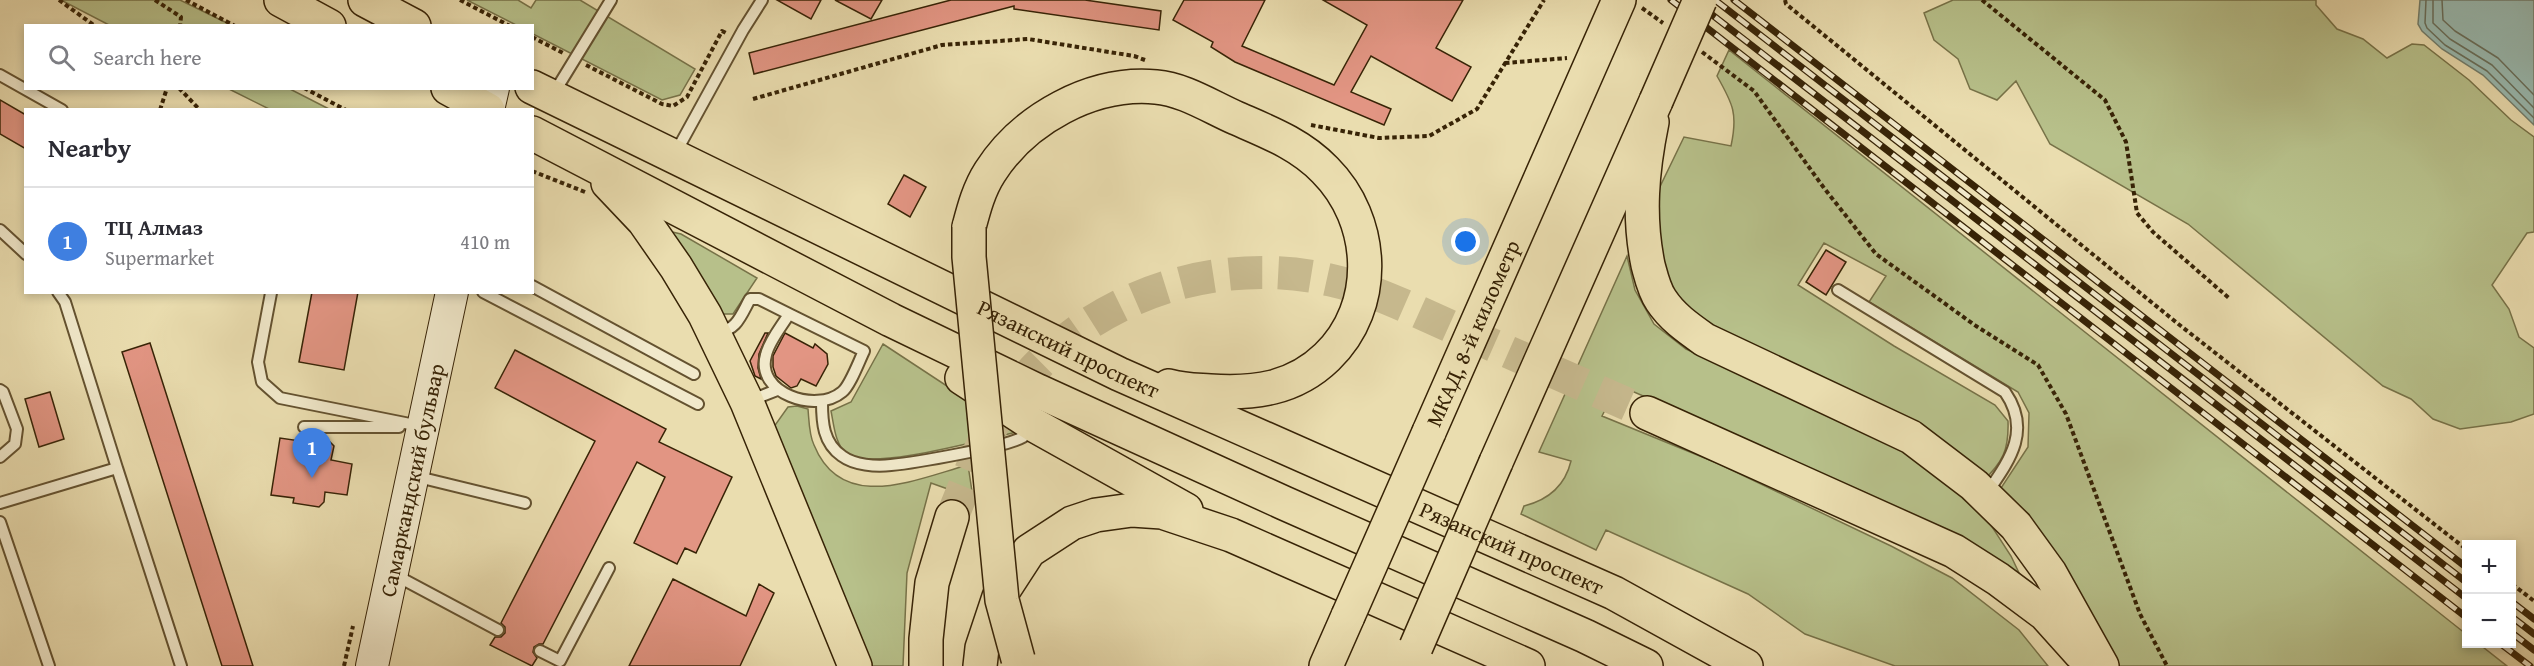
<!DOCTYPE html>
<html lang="en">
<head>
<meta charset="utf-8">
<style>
  :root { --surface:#fff; --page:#f2f2f3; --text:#2b2b33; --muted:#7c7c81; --line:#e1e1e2; --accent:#0f766e }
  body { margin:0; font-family:"Gentium Book Plus",serif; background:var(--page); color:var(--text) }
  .controls { position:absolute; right:18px; bottom:18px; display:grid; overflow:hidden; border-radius:0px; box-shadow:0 3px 9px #0003 }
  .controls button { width:54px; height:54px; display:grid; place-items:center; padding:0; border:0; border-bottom:2px solid var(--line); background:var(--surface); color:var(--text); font:30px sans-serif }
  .you { position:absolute; left:1466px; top:242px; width:21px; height:21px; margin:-15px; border:4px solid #fff; border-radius:50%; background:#1a73e8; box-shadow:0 0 0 9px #1a73e833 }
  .badge { display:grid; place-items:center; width:39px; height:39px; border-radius:50%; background:var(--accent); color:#fff; font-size:20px; font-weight:700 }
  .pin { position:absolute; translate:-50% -50px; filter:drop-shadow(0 2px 3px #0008) }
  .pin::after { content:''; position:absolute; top:32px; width:21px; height:18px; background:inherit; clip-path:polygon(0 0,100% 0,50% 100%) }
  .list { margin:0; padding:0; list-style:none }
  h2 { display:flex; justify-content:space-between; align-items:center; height:78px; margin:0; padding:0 24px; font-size:26px }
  h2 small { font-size:20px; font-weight:400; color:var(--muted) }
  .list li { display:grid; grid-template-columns:39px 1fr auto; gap:18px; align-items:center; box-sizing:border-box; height:108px; padding:0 24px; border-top:2px solid var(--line) }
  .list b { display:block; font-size:22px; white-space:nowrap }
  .list p { margin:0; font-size:20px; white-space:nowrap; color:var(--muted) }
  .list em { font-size:20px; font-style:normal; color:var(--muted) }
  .icon { flex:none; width:33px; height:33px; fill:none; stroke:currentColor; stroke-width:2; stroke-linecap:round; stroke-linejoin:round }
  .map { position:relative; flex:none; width:2534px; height:666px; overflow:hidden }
  .search { position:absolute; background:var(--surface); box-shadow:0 3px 9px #0003; left:24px; top:24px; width:510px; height:66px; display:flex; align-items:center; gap:15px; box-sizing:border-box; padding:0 21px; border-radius:0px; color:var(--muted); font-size:22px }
  .panel { position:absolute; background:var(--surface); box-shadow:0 3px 9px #0003; left:24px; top:108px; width:510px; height:186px; border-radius:0px }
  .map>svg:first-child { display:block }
</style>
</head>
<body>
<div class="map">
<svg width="2534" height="666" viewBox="0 0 2534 666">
  <rect width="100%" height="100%" fill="#eaddaf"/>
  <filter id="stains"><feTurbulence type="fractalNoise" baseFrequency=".00333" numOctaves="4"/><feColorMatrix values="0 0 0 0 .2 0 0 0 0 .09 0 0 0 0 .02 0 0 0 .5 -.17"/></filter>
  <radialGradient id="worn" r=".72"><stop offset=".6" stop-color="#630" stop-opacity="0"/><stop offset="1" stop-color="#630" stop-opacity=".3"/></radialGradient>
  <path fill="#b7c08a" stroke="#777248" stroke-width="1.5" d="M61 0H180L231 25H109Z
    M467 0H518L531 8 536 0H580L695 69 680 95 662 100 533 34 532 26 516 25Z
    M1953 0H2316V5L2337 29 2363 39 2387 58 2412 44 2424 45 2469 80 2511 120 2534 137V232L2527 233 2492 285 2509 309 2519 337 2534 348V414L2511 422 2460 429 2433 419 2411 399 2383 386 2188 224 2050 144 2016 81 1997 100 1970 89 1958 59 1934 40 1924 13Z
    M1729 50 2466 634V644H2479L2507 666H2107L2010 510 2001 488 2028 447 2029 413 2018 392 1869 302 1886 276 1824 243 1798 285 1894 346 1995 405 2008 421C2009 450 2003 462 1982 482L1683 315 1658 271 1655 197 1684 137 1731 146C1738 114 1733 104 1717 76Z
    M229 89H290L329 109H269Z
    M668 231 681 234 757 278 733 314H723L713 306Z
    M1627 256 1635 290 1654 324 1686 349 1882 437 1976 502 2011 556 2030 596 1959 542 1866 493 1618 385 1602 416 1717 463 1891 546 1952 578 2019 630 2048 666H1895L1805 634 1748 594 1606 530 1596 550 1521 514 1524 506C1548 500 1565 486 1571 461L1539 452Z
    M883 344 1017 432C984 439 872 471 847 454 835 445 834 425 831 411L851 402Z
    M797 406 808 409C809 420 809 435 814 445 842 514 916 479 968 465L973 498 931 483 907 573 903 666H870L773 428 788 407Z"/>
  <path fill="#99bbb2" stroke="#727e6d" stroke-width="1.5" d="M2420 0H2534V125L2483 75 2442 49 2422 31 2418 24Z"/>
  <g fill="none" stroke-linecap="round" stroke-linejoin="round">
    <path stroke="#686f5c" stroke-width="1.5" d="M2426 0 2425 23 2427 28 2445 45 2487 71 2534 118
      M2433 0V23L2450 39 2492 65 2534 108
      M2442 0 2443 20 2455 31 2498 58 2534 95"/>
  </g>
  <path fill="#e29583" stroke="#372306" stroke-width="1.5" d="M777 0H821L811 19Z
    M835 0H882L871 19Z
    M951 0H1085L1161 11 1159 30 1014 9V6L754 74 749 53Z
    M1184 0H1265L1242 46 1334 85 1367 25 1323 0H1463L1436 48 1471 67 1452 101 1371 56 1351 92 1391 109 1384 125 1235 62 1211 47 1213 42 1173 20Z
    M0 100 26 115V149L0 134Z
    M904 175 926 187 910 217 888 204Z
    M1826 250 1846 262 1826 295 1806 282Z
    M312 292H358L344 370 299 362Z
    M765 333H768L759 354 758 368 761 379 755 376 750 361Z
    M785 333 813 348 815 344 827 354 828 364 816 386 801 379 797 386 791 388 776 376 773 367V356Z
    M150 343 253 666H222L122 352Z
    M515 350 666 429 659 442 732 477 696 553 685 548 677 564 634 543 665 477 637 462 543 644H539L534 647 533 652 537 658 532 666 490 645 495 637H501L505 633V627L501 623 595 441 495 388Z
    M50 392 64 439 39 447 25 399Z
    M301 435 327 439 334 446 331 460 352 464 347 495 325 492 324 502 319 507 293 503 294 498 271 495 280 438 300 441Z
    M673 579 746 616 759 584 774 593 740 666H629Z"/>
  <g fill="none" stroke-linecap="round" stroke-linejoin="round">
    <path stroke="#c6b88d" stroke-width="33" stroke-dasharray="33 16" stroke-linecap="butt" d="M952 517C967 481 980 443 1002 410 1071 303 1207 252 1330 280 1372 289 1413 310 1452 327 1517 356 1582 384 1647 413"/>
    <defs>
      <path id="lane" d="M0 75 62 110
        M554 93 611 0
        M676 152 743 30 762 0
        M0 230 26 254
        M532 286 694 374
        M1838 290 2005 392C2032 431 2009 461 1987 493
        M58 292 65 302 117 468
        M483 292 698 404
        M271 293 258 362 262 382 280 398 420 426
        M717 331C736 333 742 313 750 299H759L789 314C782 326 769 341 766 355 755 393 816 414 842 392 850 386 859 361 864 351L789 314
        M0 390 3 392 17 429 15 444 0 457
        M749 401 777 390
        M822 402C822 422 823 443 842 456 854 465 876 467 891 465 914 463 1006 447 1023 437 1026 434 1029 429 1032 426
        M304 427H399
        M414 476 525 503
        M0 503 117 468 181 666
        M0 522 49 666
        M395 575 498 630
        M540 651 560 661 609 568"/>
      <g id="secondary">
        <path d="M488 110 493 88"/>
        <path id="s1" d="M372 666 452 292"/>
      </g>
      <g id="primary">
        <path d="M281 0 329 26"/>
        <path d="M365 0 414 26"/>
        <path id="s2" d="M532 87 1119 374 1614 593 1746 666"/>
        <path d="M448 88 488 110"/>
        <path d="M1652 122C1642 171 1638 216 1648 265 1651 276 1654 290 1661 300 1672 317 1688 328 1705 340L1911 437 1974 485 2016 526 2050 573 2102 666"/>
        <path d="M532 133 891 320 1038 391 1284 503 1585 636 1646 666"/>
        <path d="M608 183 644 221 676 267 705 315 747 402 855 666"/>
        <path d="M969 227C974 208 979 189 990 172 1024 119 1092 81 1156 87 1183 89 1211 107 1236 118 1268 132 1300 144 1325 170 1375 220 1380 306 1327 357 1294 389 1254 394 1210 391 1196 390 1183 390 1169 386"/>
        <path d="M962 378 1034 425 1186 510"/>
        <path d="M1647 413 1954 551 1998 579 2045 614 2080 653"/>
        <path d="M926 666V639L932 583 952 517"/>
        <path d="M980 666 982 648 999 597 1029 551 1072 523 1096 515 1132 510 1162 512 1231 535 1528 666"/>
      </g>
      <g id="highway">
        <path id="s3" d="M1429 432 1619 0"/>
        <path d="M1496 462 1656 101"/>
        <path d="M1326 666 1348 616"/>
      </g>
    </defs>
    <use href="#lane" stroke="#645230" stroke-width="14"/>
    <use href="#secondary" stroke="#372306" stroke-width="34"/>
    <use href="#primary" stroke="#372306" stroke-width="36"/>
    <use href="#highway" stroke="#372306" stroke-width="36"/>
    <path stroke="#372306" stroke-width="4" stroke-dasharray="4.5 3" stroke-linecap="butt" d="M59 0 95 26
      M155 0 181 17 180 26
      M186 0 235 26
      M460 0 510 26
      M1785 0 1786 4 2177 323 2466 549
      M1982 0 2105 100 2126 142 2137 213 2153 232 2230 299
      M1642 8 1663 23
      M532 37 563 53
      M1702 52 1754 91 1824 188 1876 254 1976 326 2038 365 2066 414 2140 614 2167 666
      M1505 63 1567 58
      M586 65 662 104 673 106 687 97 722 31 726 33
      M179 88 200 110
      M304 88 346 110
      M753 99 942 45 1028 39 1134 56 1145 60
      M160 110 167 88
      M1311 125 1379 138 1429 136 1477 109 1544 0
      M532 171 585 192
      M2512 584 2534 601
      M344 666 353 626"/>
    <use href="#lane" stroke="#f1e9cb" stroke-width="10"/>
    <use href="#secondary" stroke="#f1e9cb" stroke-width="32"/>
    <use href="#primary" stroke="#eaddaf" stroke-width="33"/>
    <use href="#highway" stroke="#eaddaf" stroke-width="33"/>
    <defs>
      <path id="rail" d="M1671 0 2466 617
        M1693 0 2466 598
        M1715 0 2466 582
        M1734 0 2466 567
        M2512 602 2534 619
        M2512 617 2534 634
        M2512 633 2534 650
        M2501 644 2530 666"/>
    </defs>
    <use href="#rail" stroke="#372306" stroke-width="7"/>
    <use href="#rail" stroke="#f1e9cb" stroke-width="4.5" stroke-dasharray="14" stroke-linecap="butt"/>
    <defs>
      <path id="primary-bridge" d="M969 227V257L1002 600 1018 659"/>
      <path id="highway-bridge" d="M1656 101 1700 0
        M1348 616 1429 432
        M1416 647 1496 462"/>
    </defs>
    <use href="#primary-bridge" stroke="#372306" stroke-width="36" stroke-linecap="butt"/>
    <use href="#highway-bridge" stroke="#372306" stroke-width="36" stroke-linecap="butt"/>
    <use href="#primary-bridge" stroke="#eaddaf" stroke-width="33"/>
    <use href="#highway-bridge" stroke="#eaddaf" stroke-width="33"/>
  </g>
  <g text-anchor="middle" stroke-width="4.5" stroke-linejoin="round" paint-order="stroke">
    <g font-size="22" fill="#372306" stroke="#f1e9cb">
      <text dy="8" stroke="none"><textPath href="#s3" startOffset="108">МКАД, 8-й километр</textPath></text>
      <text dy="8" stroke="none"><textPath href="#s2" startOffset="597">Рязанский проспект</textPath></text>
      <text dy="8" stroke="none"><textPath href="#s1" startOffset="190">Самаркандский бульвар</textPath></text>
      <text dy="8" stroke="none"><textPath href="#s2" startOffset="1083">Рязанский проспект</textPath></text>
    </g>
  </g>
  <rect width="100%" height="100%" filter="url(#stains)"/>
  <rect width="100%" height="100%" fill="url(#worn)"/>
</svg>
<div class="controls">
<button>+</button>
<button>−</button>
</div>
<div class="you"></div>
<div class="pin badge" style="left:312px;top:478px;background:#3f7fe0">1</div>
<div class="search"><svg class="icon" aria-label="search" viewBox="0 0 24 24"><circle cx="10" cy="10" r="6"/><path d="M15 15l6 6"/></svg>Search here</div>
<section class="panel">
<h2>Nearby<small></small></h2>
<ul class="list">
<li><span class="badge" style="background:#3f7fe0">1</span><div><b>ТЦ Алмаз</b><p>Supermarket</p></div><em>410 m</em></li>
</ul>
</section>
</div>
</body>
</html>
